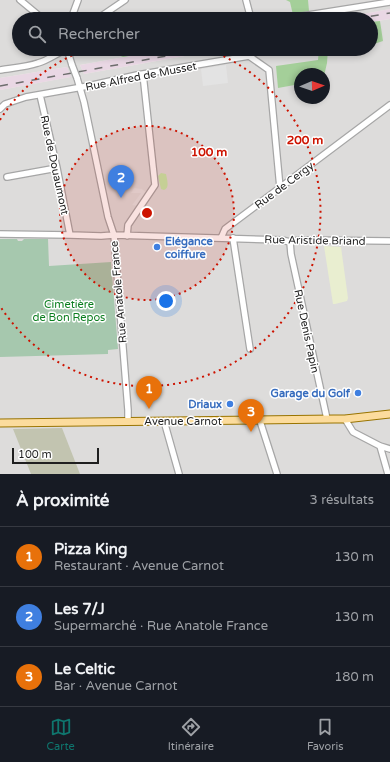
<!DOCTYPE html>
<html lang="fr">
<head>
<meta charset="utf-8">
<style>
  :root { --surface:#171b24; --page:#20242c; --text:#f1f3f6; --muted:#9ea1a6; --line:#363941; --accent:#0f766e }
  body { margin:0; font-family:"Varela Round",sans-serif; background:var(--page); color:var(--text) }
  .compass { position:absolute; left:294px; top:68px; width:36px; height:36px; border-radius:50%; background:var(--surface); box-shadow:0 2px 6px #0003; rotate:88deg }
  .scale { position:absolute; left:12px; bottom:10px; width:87px; box-sizing:border-box; padding-left:4px; border:2px solid #1f1f1f; border-top:0; font-size:11px; line-height:14px; white-space:nowrap; color:#1f1f1f; -webkit-text-stroke:3px #fff; paint-order:stroke }
  .you { position:absolute; left:166px; top:301px; width:14px; height:14px; margin:-10px; border:3px solid #fff; border-radius:50%; background:#1a73e8; box-shadow:0 0 0 6px #1a73e833 }
  .badge { display:grid; place-items:center; width:26px; height:26px; border-radius:50%; background:var(--accent); color:#fff; font-size:13px; font-weight:700 }
  .pin { position:absolute; translate:-50% -33px; filter:drop-shadow(0 1px 2px #0008) }
  .pin::after { content:''; position:absolute; top:21px; width:14px; height:12px; background:inherit; clip-path:polygon(0 0,100% 0,50% 100%) }
  .list { margin:0; padding:0; list-style:none }
  h2 { display:flex; justify-content:space-between; align-items:center; height:52px; margin:0; padding:0 16px; font-size:17px }
  h2 small { font-size:13px; font-weight:400; color:var(--muted) }
  .list li { display:grid; grid-template-columns:26px 1fr auto; gap:12px; align-items:center; box-sizing:border-box; height:60px; padding:0 16px; border-top:1px solid var(--line) }
  .list b { display:block; font-size:15px; white-space:nowrap }
  .list p { margin:0; font-size:13px; white-space:nowrap; color:var(--muted) }
  .list em { font-size:13px; font-style:normal; color:var(--muted) }
  .icon { flex:none; width:22px; height:22px; fill:none; stroke:currentColor; stroke-width:2; stroke-linecap:round; stroke-linejoin:round }
  .map { position:relative; flex:none; width:390px; height:474px; overflow:hidden }
  .search { position:absolute; background:var(--surface); box-shadow:0 2px 6px #0003; left:12px; right:12px; top:12px; height:44px; display:flex; align-items:center; gap:10px; box-sizing:border-box; padding:0 14px; border-radius:22px; color:var(--muted); font-size:15px }
  .sheet { height:232px; background:var(--surface) }
  nav { display:flex; justify-content:space-around; align-items:center; box-sizing:border-box; height:56px; border-top:1px solid var(--line); background:var(--surface); font-size:11px; color:var(--muted) }
  nav a { display:grid; justify-items:center; gap:2px }
  nav .on { color:var(--accent) }
  .map>svg:first-child { display:block }
</style>
</head>
<body>
<div class="map">
<svg width="390" height="474" viewBox="0 0 390 474">
  <rect width="100%" height="100%" fill="#efede5"/>
  <path fill="#dddcdb" fill-rule="evenodd" d="M0 0H390V9L336 19H19V49H169L80 65 84 74 224 49H371V22L390 19V474H0V90L70 77 67 67 0 78ZM300 74H324V98H300Z"/>
  <path fill="#e9d7e4" d="M390 9V19L371 22V19H336Z
    M169 49H224L84 74 80 65Z
    M67 67 71 77 0 90V78Z"/>
  <path fill="#c2c4b0" d="M62 428 80 474H31L13 429Z"/>
  <path fill="#e9eed0" d="M324 246 341 247 348 298 347 301 335 304H333Z"/>
  <path fill="#c4eaaa" d="M161 173 166 174C167 180 170 188 164 190L161 189 158 176Z"/>
  <path fill="#a4cf99" d="M286 0H308L309 11 293 15 290 2Z
    M350 10 352 16 336 19H301Z
    M380 21 383 41 371 45V22Z
    M104 49H169L123 57Z
    M319 49H329H328L327 63 324 76V74H300V84L278 88 276 66 318 60Z
    M334 49H360C349 53 345 56 334 49Z"/>
  <path fill="#a6c8ae" d="M0 239H17L18 241H22L24 239H48L49 266 111 262 118 349 108 350V354L0 357Z"/>
  <path fill="#e3e3e3" d="M226 65 228 83 203 86 201 69Z
    M134 188 142 189 147 193 138 206 132 205 141 193H131Z"/>
  <g fill="none" stroke-linecap="round" stroke-linejoin="round">
    <defs>
      <path id="minor" d="M20 0 43 19
        M246 0 251 19
        M71 19 78 0
        M97 19 125 0
        M283 19 390 2
        M67 49 72 65
        M0 70C12 68 26 67 38 63 49 60 57 53 67 49
        M77 78 84 102 108 217 114 235 128 410V421
        M40 95 57 168 70 235
        M0 109 5 104 26 97 88 86 137 75 249 56 269 70 280 188
        M7 177 57 168
        M0 234 70 235 101 236 114 235 282 240 290 242 299 240 390 241
        M127 236 128 225 155 185 143 74
        M221 238 225 229 390 105
        M233 238 250 349
        M290 242 291 254 327 419
        M345 419 353 432 380 446 390 449
        M164 421 179 474
        M260 421 277 474
        M380 446 388 474"/>
      <path id="major" d="M0 423 334 419H345L390 414"/>
    </defs>
    <use href="#minor" stroke="#a6a6a6" stroke-width="8"/>
    <use href="#major" stroke="#997400" stroke-width="9"/>
    <use href="#minor" stroke="#fff" stroke-width="5.5"/>
    <use href="#major" stroke="#fcdc9d" stroke-width="7"/>
    <path stroke="#6d6d6d" stroke-width="1.5" stroke-dasharray="8 8" stroke-linecap="butt" d="M355 19 390 13
      M0 86 205 49"/>
    <defs>
      <path id="minor-bridge" d="M72 65 77 78"/>
    </defs>
    <use href="#minor-bridge" stroke="#a6a6a6" stroke-width="8" stroke-linecap="butt"/>
    <use href="#minor-bridge" stroke="#fff" stroke-width="5.5"/>
  </g>
  <circle cx="147" cy="213" r="87" fill="#cd1300" fill-opacity=".12"/>
  <g fill="none" stroke="#cd1300" stroke-width="2" stroke-dasharray="2 4">
    <circle cx="147" cy="213" r="87"/>
    <path d="M0 120A174 174 0 0 1 87 49M207 49A174 174 0 1 1 0 306"/>
  </g>
  <g fill="#3f7fe0" stroke="#fff" stroke-width="1.5">
    <circle cx="157" cy="247" r="4"/>
    <circle cx="358" cy="393" r="4"/>
    <circle cx="230" cy="404" r="4"/>
  </g>
  <g text-anchor="middle" stroke-width="3" stroke-linejoin="round" paint-order="stroke">
    <g font-size="11" fill="#1f1f1f" stroke="#fff">
      <text transform="translate(141 76) rotate(-11)" y="4">Rue Alfred de Musset</text>
      <text transform="translate(55 165) rotate(78)" y="4">Rue de Douaumont</text>
      <text transform="translate(284 185) rotate(-37)" y="4">Rue de Cergy</text>
      <text transform="translate(315 240) rotate(1)" y="4">Rue Aristide Briand</text>
      <text transform="translate(118 292) rotate(-95)" y="4">Rue Anatole France</text>
      <text transform="translate(307 331) rotate(78)" y="4">Rue Denis Papin</text>
      <text x="183" y="425">Avenue Carnot</text>
    </g>
    <g font-size="11" font-weight="bold" fill="#366cbe" stroke="#fff" text-anchor="end">
      <text x="165" y="245" text-anchor="start">Elégance<tspan x="165" dy="13">coiffure</tspan></text>
      <text x="350" y="397">Garage du Golf</text>
      <text x="222" y="408">Driaux</text>
    </g>
    <g font-size="11" fill="#0b7e1f" stroke="#fff">
      <text x="69" y="308">Cimetière<tspan x="69" dy="13">de Bon Repos</tspan></text>
    </g>
  </g>
  <circle cx="147" cy="213" r="6" fill="#cd1300" stroke="#fff" stroke-width="2"/>
  <g font-size="12" text-anchor="middle" font-weight="bold" fill="#cd1300" stroke="#fff" stroke-width="3" stroke-linejoin="round" paint-order="stroke">
    <text x="305" y="144">200 m</text>
    <text x="209" y="156">100 m</text>
  </g>
</svg>
<svg class="compass" viewBox="-18 -18 36 36"><path d="M0-13l5 13h-10z" fill="#e53935"/><path d="M0 13l5-13h-10z" fill="#9ea1a6"/></svg>
<div class="scale">100 m</div>
<div class="you"></div>
<div class="pin badge" style="left:149px;top:409px;background:#e8710a">1</div>
<div class="pin badge" style="left:121px;top:198px;background:#3f7fe0">2</div>
<div class="pin badge" style="left:251px;top:432px;background:#e8710a">3</div>
<div class="search"><svg class="icon" aria-label="search" viewBox="0 0 24 24"><circle cx="10" cy="10" r="6"/><path d="M15 15l6 6"/></svg>Rechercher</div>
</div>
<section class="sheet">
<h2>À proximité<small>3 résultats</small></h2>
<ul class="list">
<li><span class="badge" style="background:#e8710a">1</span><div><b>Pizza King</b><p>Restaurant · Avenue Carnot</p></div><em>130 m</em></li>
<li><span class="badge" style="background:#3f7fe0">2</span><div><b>Les 7/J</b><p>Supermarché · Rue Anatole France</p></div><em>130 m</em></li>
<li><span class="badge" style="background:#e8710a">3</span><div><b>Le Celtic</b><p>Bar · Avenue Carnot</p></div><em>180 m</em></li>
</ul>
</section>
<nav>
<a class="on"><svg class="icon" aria-label="map" viewBox="0 0 24 24"><path d="M3 6l6-2 6 2 6-2v14l-6 2-6-2-6 2zM9 4v14M15 6v14"/></svg>Carte</a>
<a><svg class="icon" aria-label="directions" viewBox="0 0 24 24"><path d="M12 3l9 9-9 9-9-9zM9 14v-3h6M13 9l2 2-2 2"/></svg>Itinéraire</a>
<a><svg class="icon" aria-label="saved" viewBox="0 0 24 24"><path d="M7 4h10v16l-5-4-5 4z"/></svg>Favoris</a>
</nav>
</body>
</html>
